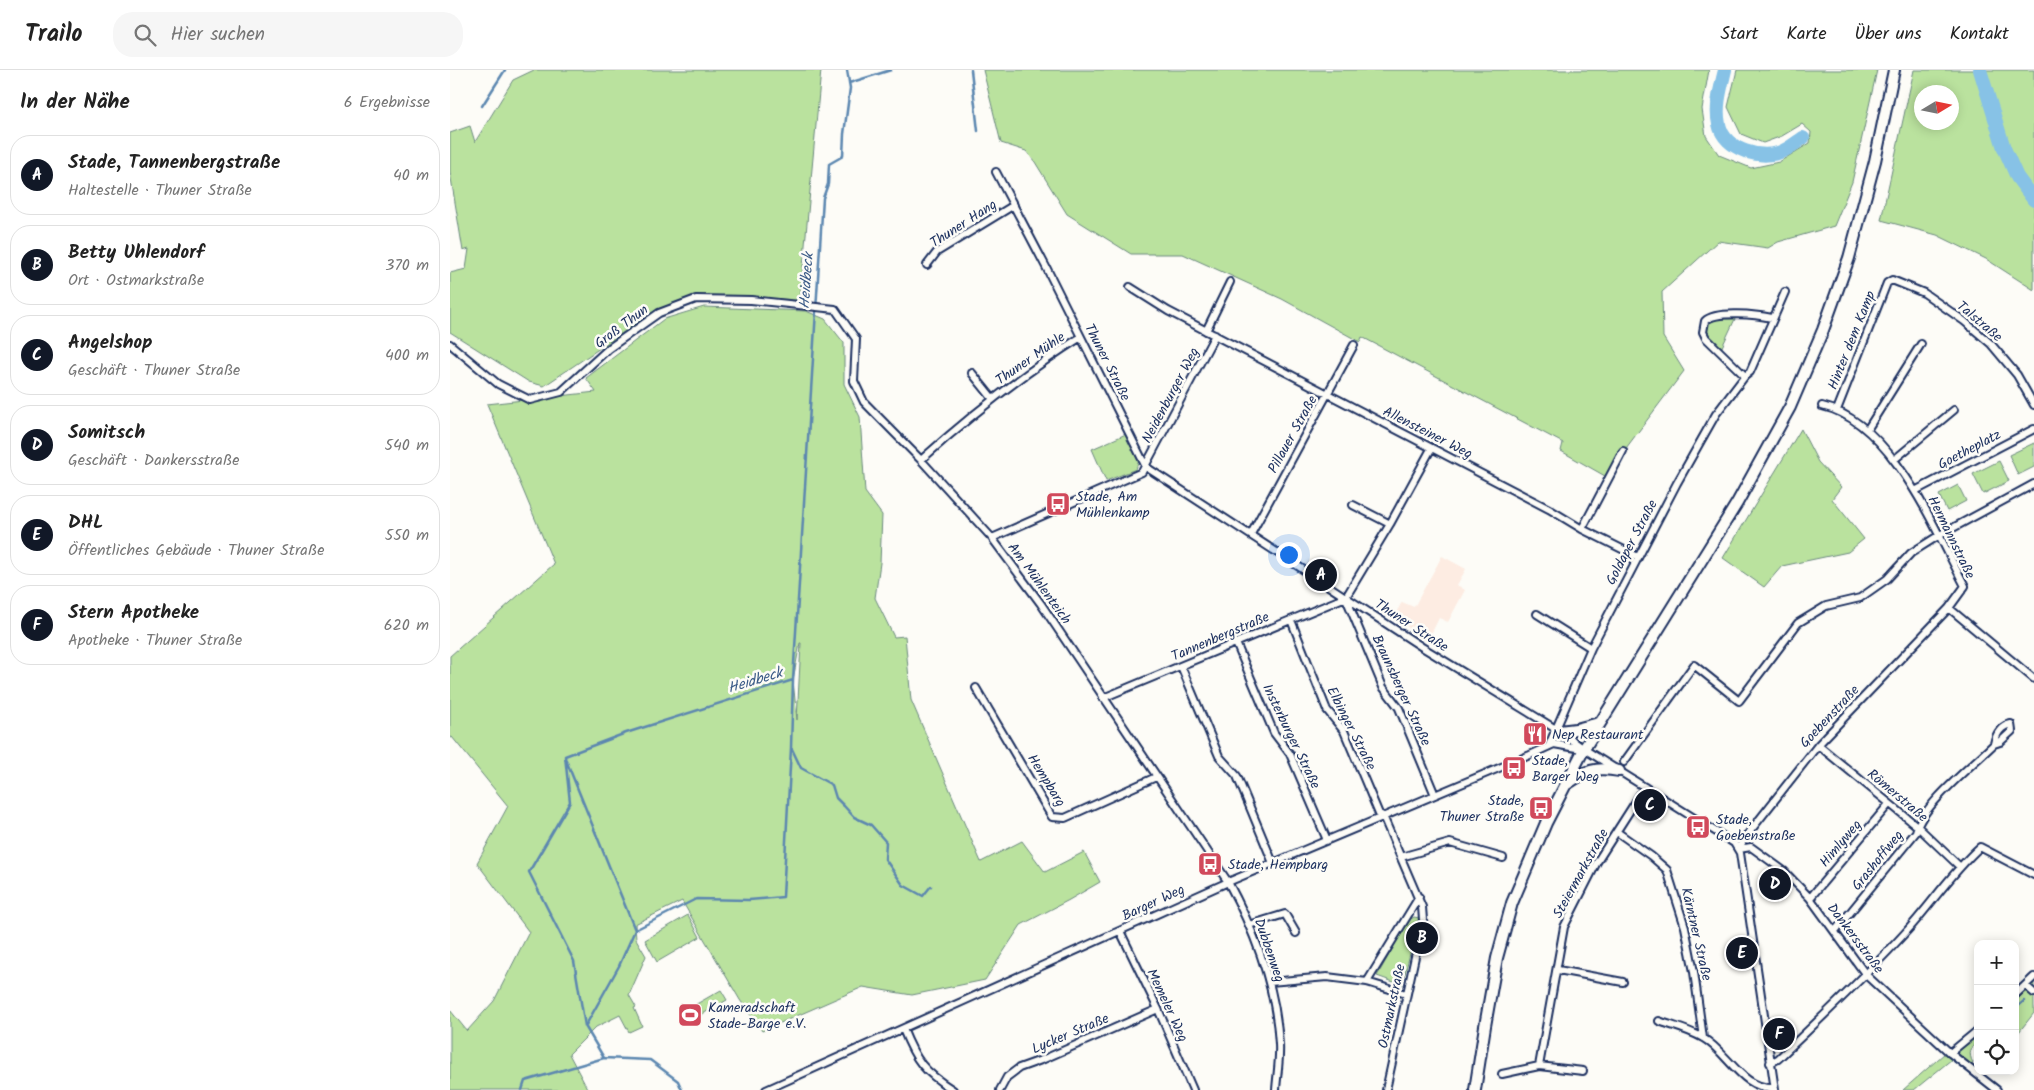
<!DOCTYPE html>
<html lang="de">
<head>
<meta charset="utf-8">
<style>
  :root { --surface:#fff; --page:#f6f6f6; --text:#222; --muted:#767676; --line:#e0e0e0; --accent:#111827 }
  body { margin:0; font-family:Kalam,sans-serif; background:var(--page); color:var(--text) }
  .controls { position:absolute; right:15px; bottom:15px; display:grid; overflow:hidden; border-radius:10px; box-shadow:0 2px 12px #0003 }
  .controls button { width:45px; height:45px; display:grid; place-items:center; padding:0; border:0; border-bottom:1px solid var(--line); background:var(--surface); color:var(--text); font:25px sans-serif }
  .compass { position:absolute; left:1464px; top:15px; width:45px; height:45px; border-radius:50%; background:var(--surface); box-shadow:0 2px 12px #0003; rotate:80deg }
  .you { position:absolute; left:838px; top:484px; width:18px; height:18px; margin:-12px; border:4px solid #fff; border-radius:50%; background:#1a73e8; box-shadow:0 0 0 8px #1a73e833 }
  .badge { display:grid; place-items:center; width:32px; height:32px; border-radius:50%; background:var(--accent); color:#fff; font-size:16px; font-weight:700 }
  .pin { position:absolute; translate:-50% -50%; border:2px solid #fff; box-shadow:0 1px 5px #0006 }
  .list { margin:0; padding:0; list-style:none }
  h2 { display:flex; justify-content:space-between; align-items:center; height:65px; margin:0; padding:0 20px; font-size:21px }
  h2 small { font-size:16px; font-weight:400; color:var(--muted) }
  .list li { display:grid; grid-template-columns:32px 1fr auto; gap:15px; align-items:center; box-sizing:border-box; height:80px; margin:0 10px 10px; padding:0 10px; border:1px solid var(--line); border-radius:20px }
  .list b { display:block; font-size:19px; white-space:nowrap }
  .list p { margin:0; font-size:16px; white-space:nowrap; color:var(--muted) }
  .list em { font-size:16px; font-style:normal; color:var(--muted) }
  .icon { flex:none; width:28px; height:28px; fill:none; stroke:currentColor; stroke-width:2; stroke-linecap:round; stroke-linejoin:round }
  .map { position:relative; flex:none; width:1584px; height:1020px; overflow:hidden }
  header { display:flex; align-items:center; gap:30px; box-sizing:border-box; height:70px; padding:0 25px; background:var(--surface); border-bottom:1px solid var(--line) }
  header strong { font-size:24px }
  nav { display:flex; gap:28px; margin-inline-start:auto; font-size:18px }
  .search { width:350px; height:45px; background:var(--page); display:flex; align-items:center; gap:12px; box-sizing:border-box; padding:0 18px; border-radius:20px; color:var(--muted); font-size:19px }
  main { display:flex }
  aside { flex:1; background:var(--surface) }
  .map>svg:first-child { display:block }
</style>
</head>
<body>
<header>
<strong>Trailo</strong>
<div class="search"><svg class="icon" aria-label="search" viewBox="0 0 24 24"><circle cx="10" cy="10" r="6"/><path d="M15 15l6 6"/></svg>Hier suchen</div>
<nav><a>Start</a><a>Karte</a><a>Über uns</a><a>Kontakt</a></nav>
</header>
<main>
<aside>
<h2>In der Nähe<small>6 Ergebnisse</small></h2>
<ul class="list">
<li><span class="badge">A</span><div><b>Stade, Tannenbergstraße</b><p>Haltestelle · Thuner Straße</p></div><em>40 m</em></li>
<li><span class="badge">B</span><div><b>Betty Uhlendorf</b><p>Ort · Ostmarkstraße</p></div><em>370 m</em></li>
<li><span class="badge">C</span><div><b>Angelshop</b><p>Geschäft · Thuner Straße</p></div><em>400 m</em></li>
<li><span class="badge">D</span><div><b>Somitsch</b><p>Geschäft · Dankersstraße</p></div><em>540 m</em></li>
<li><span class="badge">E</span><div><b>DHL</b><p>Öffentliches Gebäude · Thuner Straße</p></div><em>550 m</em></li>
<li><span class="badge">F</span><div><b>Stern Apotheke</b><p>Apotheke · Thuner Straße</p></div><em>620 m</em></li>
</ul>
</aside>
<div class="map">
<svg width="1584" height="1020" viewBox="0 0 1584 1020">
  <rect width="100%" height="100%" fill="#fdfcf7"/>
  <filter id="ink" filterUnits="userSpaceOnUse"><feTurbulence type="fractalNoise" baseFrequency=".02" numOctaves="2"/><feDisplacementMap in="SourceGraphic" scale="10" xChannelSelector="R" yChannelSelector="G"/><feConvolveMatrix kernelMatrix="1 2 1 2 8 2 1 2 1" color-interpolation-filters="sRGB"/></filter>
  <g filter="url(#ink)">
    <path fill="#fdece2" d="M992 486 1016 499 1007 515 1015 520 998 552 989 548 978 570 943 548 952 532 964 537Z"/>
    <path fill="#bae29e" stroke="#6a887e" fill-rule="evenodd" d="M84 0H371L350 230 246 225 206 240 94 316 79 312 0 262V203L16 199 19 179 13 181 0 102V63L20 56 25 72 63 10Z
      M533 0H1259L1252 39 1256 66 1269 85 1301 98 1329 92 1360 73 1361 62 1352 54 1332 66 1313 73 1291 64 1278 37 1287 0H1427L1402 112 1384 156 1328 172 1318 178 1268 171 1212 222 1213 267 1234 301 1155 406 1111 381 1113 373 912 267 910 272 832 229 733 184H681L617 144 585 92 576 81 551 73Z
      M1464 0H1584V220L1536 189 1487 165 1431 150ZM1472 22H1502V52H1472Z
      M254 237 356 241 375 249 394 273V314L410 347 415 422 432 445 430 493 425 528 444 567 455 566 461 630 531 792 572 771 595 802 634 782 650 812 619 830 571 855 535 910 462 925 413 917 312 961 290 930 232 831 185 854 186 869 196 886 179 925 186 937 184 938 192 956 179 962 170 945 146 957 119 984 138 1020H0V940L17 961 44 931 79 862 27 793 58 736 2 667 0 668V586L104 494 37 334 146 322 136 308 214 249ZM350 573H351L347 650 343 610Z
      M1265 249H1285L1271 279 1256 262V254Z
      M1351 359 1368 392 1391 417 1382 429 1414 469 1398 482 1332 496 1314 517 1273 488Z
      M676 364 689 390 686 399 656 411 642 379Z
      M1584 373V397L1568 405 1559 385Z
      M1549 391 1559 411 1533 424 1523 404Z
      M1508 415 1516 431 1497 441 1489 425Z
      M238 845 250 867 207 892 195 870Z
      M964 847 969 848 952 915 927 906 959 850Z
      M1584 912V943L1565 967V932Z
      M271 920 277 930 249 946 243 936Z
      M1528 964V971C1520 978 1518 983 1523 993L1521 996 1507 985 1464 1020H1453L1495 983 1500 987Z"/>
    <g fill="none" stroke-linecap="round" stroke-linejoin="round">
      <path stroke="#5c87b0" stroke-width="2.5" d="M521 0 528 61
        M399 13 441 0
        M32 36 55 0
        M342 679 351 698 382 715 386 728 394 736 404 747 421 755 436 772 435 789 453 815 473 826 481 816
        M116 690 185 860
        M1565 939 1574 931
        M136 955 169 896 185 860 246 829 299 830 333 827 341 678 343 610
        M72 1020 75 1011 154 988
        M232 1020 228 1011 200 990 154 988 135 956 124 891 79 802 120 732 115 686 176 663 343 610 373 128 378 114 379 94 393 86 394 64 400 18 397 0"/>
      <path stroke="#87c2e6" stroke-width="14" d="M1275 0C1271 17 1265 37 1269 54 1274 80 1312 91 1333 81 1340 78 1347 72 1353 68
        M1530 0 1554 78 1567 107 1584 130"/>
      <defs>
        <path id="street" d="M546 102 596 197 696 397 972 577 1109 661 1134 679 1284 773 1290 783 1325 1020
          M477 195 487 182 564 135
          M680 217 718 241 1099 439 1132 459 1188 487
          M1322 248C1308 245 1266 240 1255 251L1253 262 1256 268 1295 306 1300 302 1335 222
          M756 261 780 212
          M0 274 48 314 80 330 111 322 158 279 209 243 246 229 301 230 385 239 406 269 404 311 414 332 471 390 542 468 591 534 778 812C805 862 826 917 829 974 830 989 827 1005 826 1020
          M522 303 543 329
          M1372 336C1442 352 1484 458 1515 516L1499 538 1584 609
          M1387 340 1437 213 1442 210 1474 223 1514 251 1541 274 1567 305 1584 335
          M1417 360 1471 274
          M1445 389 1504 340
          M471 390C521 345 574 303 631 267
          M1465 421 1584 359
          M903 435 940 454
          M1132 459 1173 381
          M801 464 904 275
          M542 468 692 402 765 265
          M896 527 940 454 981 379
          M896 528 933 617 949 638 985 725
          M1087 544 1141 578
          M841 550 877 640 894 661 929 744 933 746 972 837 973 850 936 1020
          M786 573 824 663 840 684 877 770
          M731 596 769 686 787 706 823 793
          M526 618 602 747 615 748 706 707
          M653 628 896 527
          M1099 675 1141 578 1227 413 1266 344 1295 306
          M1368 675 1467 756 1509 796
          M1174 692 1244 595 1289 631 1348 553 1376 536 1410 528 1437 509 1461 483 1488 466 1584 414
          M1167 762 1201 786 1217 800 1235 857 1244 902 1253 968
          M1289 779 1301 777 1334 801 1360 828 1416 905 1500 983 1547 1020
          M1289 779 1294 769 1368 675 1499 538
          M951 787 1000 773 1053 788
          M1360 828 1439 734
          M799 855 835 844 846 863
          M670 861 708 939 743 1020
          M1385 861 1466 762C1471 736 1524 694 1544 674L1550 672 1562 661 1561 654C1551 656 1546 664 1544 674
          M1108 900 1173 912
          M820 912 877 907 917 912 956 924
          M917 912 969 827
          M1576 916 1584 923
          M1565 925 1584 907
          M1209 951C1223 956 1240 960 1253 968 1278 982 1292 1020 1324 1018
          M453 959C466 991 473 1001 503 1020
          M1500 983 1528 960
          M1320 993 1328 989C1371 948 1415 907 1455 863 1481 835 1501 803 1530 777L1584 805
          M1089 996 1114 857 1147 792 1195 717
          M1052 1004 1089 996 1133 1001
          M316 1020 778 812 1080 685 1104 674 1132 679
          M550 1020 557 1007 569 998 594 989 708 939"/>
        <path id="primary" d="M1109 661 1126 659 1149 653
          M1117 714C1136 701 1145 696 1169 701
          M1025 1020 1035 956 1047 888 1062 833 1096 753 1134 679 1287 433 1340 337 1373 260 1399 188 1425 91 1444 0"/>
      </defs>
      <use href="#street" stroke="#1b2f5e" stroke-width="10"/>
      <use href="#primary" stroke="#1b2f5e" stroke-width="14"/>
      <use href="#street" stroke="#fdfcf7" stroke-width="6"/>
      <use href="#primary" stroke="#fdfcf7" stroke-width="10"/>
    </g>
  </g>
  <defs>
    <symbol id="bus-square" viewBox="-11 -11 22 22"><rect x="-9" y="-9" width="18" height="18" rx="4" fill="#d1495b" stroke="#fdfcf7"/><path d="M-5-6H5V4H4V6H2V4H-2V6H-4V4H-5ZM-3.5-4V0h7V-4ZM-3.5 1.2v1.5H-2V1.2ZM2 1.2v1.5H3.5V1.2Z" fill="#fff"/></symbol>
    <symbol id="restaurant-square" viewBox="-11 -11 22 22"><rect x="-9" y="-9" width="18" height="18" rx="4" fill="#d1495b" stroke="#fdfcf7"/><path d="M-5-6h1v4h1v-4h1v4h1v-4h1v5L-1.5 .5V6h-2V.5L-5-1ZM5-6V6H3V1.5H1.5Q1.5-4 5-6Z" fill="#fff"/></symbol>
    <symbol id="stadium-square" viewBox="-11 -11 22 22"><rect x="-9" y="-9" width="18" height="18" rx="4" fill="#d1495b" stroke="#fdfcf7"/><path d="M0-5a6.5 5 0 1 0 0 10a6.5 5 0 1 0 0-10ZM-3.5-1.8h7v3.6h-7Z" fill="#fff"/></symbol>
  </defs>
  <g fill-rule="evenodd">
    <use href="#bus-square" x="594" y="420" width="28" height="28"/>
    <use href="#restaurant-square" x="1071" y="650" width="28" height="28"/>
    <use href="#bus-square" x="1050" y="684" width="28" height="28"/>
    <use href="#bus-square" x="1077" y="724" width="28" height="28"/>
    <use href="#bus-square" x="1234" y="743" width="28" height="28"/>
    <use href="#bus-square" x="746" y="780" width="28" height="28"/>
    <use href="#stadium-square" x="226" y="931" width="28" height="28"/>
  </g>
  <g text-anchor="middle" stroke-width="5" stroke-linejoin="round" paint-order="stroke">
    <g font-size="14" fill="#1b2f5e" stroke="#fdfcf7">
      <text transform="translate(513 153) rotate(-33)" y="5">Thuner Hang</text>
      <text transform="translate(1530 251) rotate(40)" y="5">Talstraße</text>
      <text transform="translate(171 256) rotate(-37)" y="5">Groß Thun</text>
      <text transform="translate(1401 270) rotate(-68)" y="5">Hinter dem Kamp</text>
      <text transform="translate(580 288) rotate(-35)" y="5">Thuner Mühle</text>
      <text transform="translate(658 292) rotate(63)" y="5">Thuner Straße</text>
      <text transform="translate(720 325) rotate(-62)" y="5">Neidenburger Weg</text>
      <text transform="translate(978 362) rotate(27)" y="5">Allensteiner Weg</text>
      <text transform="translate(842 364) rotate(-61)" y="5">Pillauer Straße</text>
      <text transform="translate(1519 379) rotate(-28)" y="5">Goetheplatz</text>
      <text transform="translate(1502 467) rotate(64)" y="5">Hermannstraße</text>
      <text transform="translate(1181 472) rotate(-62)" y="5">Goldaper Straße</text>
      <text transform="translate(590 513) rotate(54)" y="5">Am Mühlenteich</text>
      <text transform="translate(962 555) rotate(33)" y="5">Thuner Straße</text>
      <text transform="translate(770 566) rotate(-23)" y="5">Tannenbergstraße</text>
      <text transform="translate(952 620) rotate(65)" y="5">Braunsberger Straße</text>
      <text transform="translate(1379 646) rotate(-47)" y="5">Goebenstraße</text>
      <text transform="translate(902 658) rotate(63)" y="5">Elbinger Straße</text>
      <text transform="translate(842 666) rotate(64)" y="5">Insterburger Straße</text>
      <text transform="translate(597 710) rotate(58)" y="5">Hempbarg</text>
      <text transform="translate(1448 725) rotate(40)" y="5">Römerstraße</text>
      <text transform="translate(1390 773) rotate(-50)" y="5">Himlyweg</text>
      <text transform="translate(1427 790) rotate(-51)" y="5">Grashoffweg</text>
      <text transform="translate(1130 803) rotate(-61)" y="5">Steiermarkstraße</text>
      <text transform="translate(703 832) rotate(-25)" y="5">Barger Weg</text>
      <text transform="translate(1247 864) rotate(77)" y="5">Kärntner Straße</text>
      <text transform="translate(1406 868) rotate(53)" y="5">Dankersstraße</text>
      <text transform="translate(820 880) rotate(71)" y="5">Dubbenweg</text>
      <text transform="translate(718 935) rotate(65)" y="5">Memeler Weg</text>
      <text transform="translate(941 936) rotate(-78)" y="5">Ostmarkstraße</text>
      <text transform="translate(620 963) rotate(-23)" y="5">Lycker Straße</text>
    </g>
    <g font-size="14" fill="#1b2f5e" stroke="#fdfcf7" text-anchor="start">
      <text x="626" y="431">Stade, Am<tspan x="626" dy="16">Mühlenkamp</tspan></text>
      <text x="1102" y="669">Nep Restaurant</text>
      <text x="1082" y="695">Stade,<tspan x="1082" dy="16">Barger Weg</tspan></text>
      <text x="1074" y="735" text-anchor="end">Stade,<tspan x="1074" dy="16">Thuner Straße</tspan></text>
      <text x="1266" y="754">Stade,<tspan x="1266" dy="16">Goebenstraße</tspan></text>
      <text x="778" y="799">Stade, Hempbarg</text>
      <text x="258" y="942">Kameradschaft<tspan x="258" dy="16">Stade-Barge e.V.</tspan></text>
    </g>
    <g font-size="15" font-style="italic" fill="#3b5b87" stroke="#fdfcf7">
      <text transform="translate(356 211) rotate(-86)" y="5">Heidbeck</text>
      <text transform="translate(305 610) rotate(-17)" y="5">Heidbeck</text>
    </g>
  </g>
</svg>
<div class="controls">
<button>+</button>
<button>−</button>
<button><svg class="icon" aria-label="locate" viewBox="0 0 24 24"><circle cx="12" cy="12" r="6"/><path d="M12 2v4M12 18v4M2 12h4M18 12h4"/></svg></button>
</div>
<svg class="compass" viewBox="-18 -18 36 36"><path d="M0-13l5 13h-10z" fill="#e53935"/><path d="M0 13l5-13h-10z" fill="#767676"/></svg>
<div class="you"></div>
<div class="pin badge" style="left:871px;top:505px">A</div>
<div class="pin badge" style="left:972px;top:868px">B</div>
<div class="pin badge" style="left:1200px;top:735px">C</div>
<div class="pin badge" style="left:1325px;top:814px">D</div>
<div class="pin badge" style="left:1292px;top:883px">E</div>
<div class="pin badge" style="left:1329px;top:964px">F</div>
</div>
</main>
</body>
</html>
